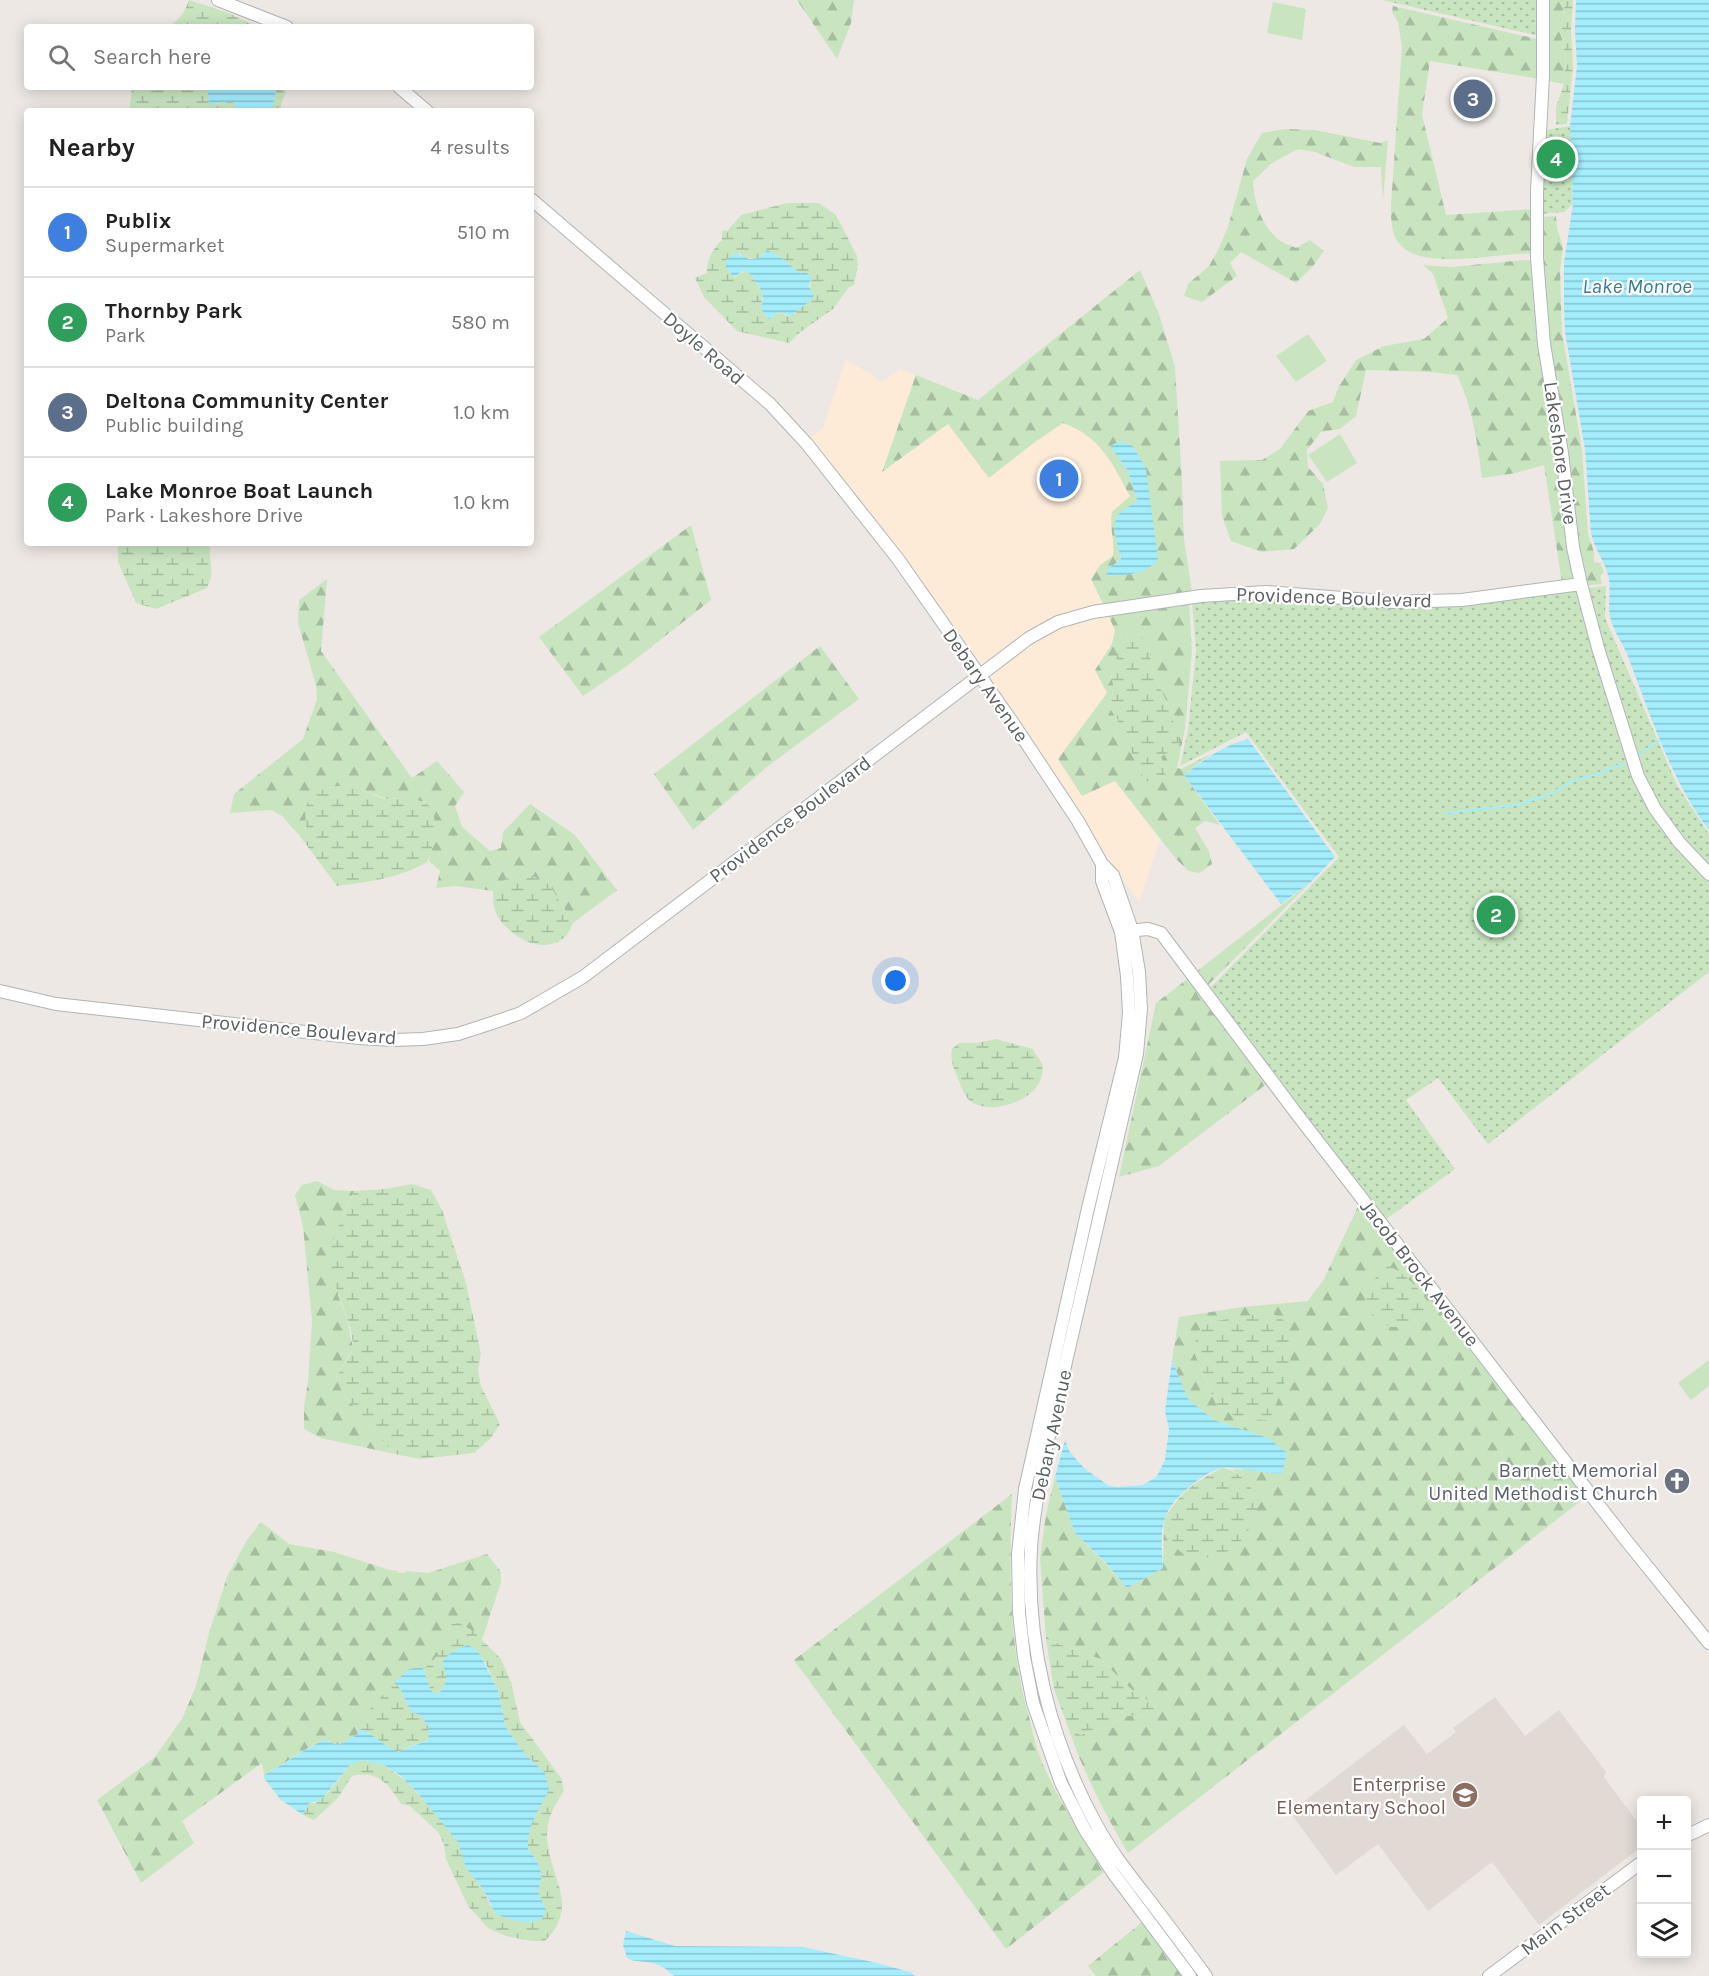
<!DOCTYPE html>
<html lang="en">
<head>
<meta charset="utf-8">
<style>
  :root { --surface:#fff; --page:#f6f6f6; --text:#222; --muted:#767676; --line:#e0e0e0; --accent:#b45309 }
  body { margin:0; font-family:Karla,sans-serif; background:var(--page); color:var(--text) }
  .controls { position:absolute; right:18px; bottom:18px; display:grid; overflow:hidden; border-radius:6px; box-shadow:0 3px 15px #0003 }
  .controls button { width:54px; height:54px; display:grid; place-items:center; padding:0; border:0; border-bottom:2px solid var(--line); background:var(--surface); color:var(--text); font:30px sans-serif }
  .you { position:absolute; left:896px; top:981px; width:21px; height:21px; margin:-15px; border:4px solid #fff; border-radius:50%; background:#1a73e8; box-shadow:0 0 0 9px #1a73e833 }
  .badge { display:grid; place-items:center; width:39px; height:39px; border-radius:50%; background:var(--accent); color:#fff; font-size:20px; font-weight:700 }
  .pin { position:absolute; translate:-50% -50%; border:3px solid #fff; box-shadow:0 2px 6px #0006 }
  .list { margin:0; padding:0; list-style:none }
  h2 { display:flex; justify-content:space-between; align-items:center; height:78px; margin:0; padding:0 24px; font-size:26px }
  h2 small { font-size:20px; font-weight:400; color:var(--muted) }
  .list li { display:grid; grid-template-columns:39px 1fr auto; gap:18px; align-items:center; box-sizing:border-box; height:90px; padding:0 24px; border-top:2px solid var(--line) }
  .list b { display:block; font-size:22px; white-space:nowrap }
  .list p { margin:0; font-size:20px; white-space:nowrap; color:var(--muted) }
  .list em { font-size:20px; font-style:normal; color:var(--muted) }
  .icon { flex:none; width:33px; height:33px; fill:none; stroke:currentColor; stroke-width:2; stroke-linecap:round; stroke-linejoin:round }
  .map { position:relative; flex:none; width:1709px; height:1976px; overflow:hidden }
  .search { position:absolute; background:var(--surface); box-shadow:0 3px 15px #0003; left:24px; top:24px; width:510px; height:66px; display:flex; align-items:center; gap:15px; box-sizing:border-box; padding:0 21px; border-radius:6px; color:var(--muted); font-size:22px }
  .panel { position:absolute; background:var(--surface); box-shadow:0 3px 15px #0003; left:24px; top:108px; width:510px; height:438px; border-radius:6px }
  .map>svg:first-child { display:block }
</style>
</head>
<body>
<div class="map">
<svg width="1709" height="1976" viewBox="0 0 1709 1976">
  <defs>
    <pattern id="forest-firs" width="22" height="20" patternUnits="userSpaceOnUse" patternTransform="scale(1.5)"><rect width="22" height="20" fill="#c9e5c0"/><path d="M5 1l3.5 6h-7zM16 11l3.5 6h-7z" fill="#a6bda0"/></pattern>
    <pattern id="wetland-marsh" width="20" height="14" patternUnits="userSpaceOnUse" patternTransform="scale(1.5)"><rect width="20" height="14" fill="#c9e5c0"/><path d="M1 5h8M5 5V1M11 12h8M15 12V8" fill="none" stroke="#a6bda0"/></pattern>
    <pattern id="park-dots" width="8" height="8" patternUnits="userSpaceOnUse" patternTransform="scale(1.5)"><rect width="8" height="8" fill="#c9e5c0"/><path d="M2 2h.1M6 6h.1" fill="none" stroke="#a6bda0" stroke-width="1.8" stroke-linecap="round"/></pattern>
    <pattern id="water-rules" width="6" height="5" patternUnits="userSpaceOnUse" patternTransform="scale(1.5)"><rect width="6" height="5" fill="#a3edfd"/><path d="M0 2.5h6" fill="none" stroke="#88c3d0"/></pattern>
  </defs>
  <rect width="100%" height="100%" fill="#ede8e3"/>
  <path fill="#fdebd8" d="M846 360 874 376 881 383 900 369 916 375 883 471 948 423 1035 442 1063 423 1080 429 1098 443 1118 473 1130 497 1110 526 1115 545 1113 556 1100 565 1104 606 1093 608 981 670 808 439 823 428Z
    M1107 613 1115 630 1112 644 1095 670 1107 693 1058 759 1115 781 1160 840 1139 902 1088 832 985 675 1031 641 1059 626Z"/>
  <path fill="#e0d9d4" d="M1495 1697 1525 1736 1559 1710 1606 1772 1604 1777 1641 1827V1847L1539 1925 1492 1862 1428 1911 1378 1844 1336 1875 1290 1812 1404 1725 1427 1754 1456 1732 1453 1728Z"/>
  <path fill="url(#forest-firs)" fill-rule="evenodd" d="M797 0H854L851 23 837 59Z
    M1547 0H1565L1561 34 1566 61 1564 84 1547 81Z
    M1393 6 1537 39 1539 79 1430 61 1422 115 1446 215 1533 209V254C1498 251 1413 276 1395 237 1391 227 1391 216 1391 205L1402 47 1398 22 1392 12Z
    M1285 129 1315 130 1380 143 1388 140 1383 201 1381 167H1354L1315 152 1298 149 1272 163 1253 181C1254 202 1261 225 1278 239 1282 243 1290 245 1296 248L1310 240 1324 251 1314 265 1296 283 1241 252 1230 263 1237 276 1202 302 1184 296 1188 284 1209 266 1218 250 1228 227 1247 159 1262 133Z
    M1556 216 1557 228 1563 247 1560 271 1562 332 1582 450 1588 534 1594 552V562L1600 563 1604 572 1600 576 1602 584 1585 586 1577 546 1548 343 1540 217Z
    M1525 260 1533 261 1576 581 1562 583 1544 465 1516 473 1482 478C1477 442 1473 408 1457 375L1430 372 1366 370 1356 416 1340 429 1321 432 1307 450 1308 467 1323 484 1328 508 1320 524 1294 549 1262 552 1231 541 1222 516 1220 461 1262 460 1280 449 1308 411 1333 402 1338 388 1356 360 1384 346 1424 339 1448 318 1433 274 1423 265 1451 267Z
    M1140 270 1159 314 1175 367 1182 482 1184 539 1192 593 1104 606 1091 579 1100 565 1113 556C1115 540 1109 527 1112 512L1130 496C1112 463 1101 437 1063 423L1035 442 989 478 948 424 882 472 916 375 978 400ZM1111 446 1146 468 1137 573 1110 576 1107 574 1109 569 1121 559 1119 545 1114 532 1121 512 1132 506 1137 500 1128 471Z
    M691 525 711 600 627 666 583 696 539 637Z
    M327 579 321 651 412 778 437 761 464 792 455 806 462 827 490 851 501 848 503 832 530 804 575 835 617 890 573 923 549 884 511 875 493 891 455 886 436 888 440 871 429 861 435 824 425 802 400 798 388 799 369 793 354 785 331 787 307 805 306 828 299 835 282 816 271 810 230 813 234 794 303 739 317 699 316 685 298 623 299 600Z
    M1189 603 1192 651 1185 729 1177 768 1181 769 1212 753 1184 775 1220 825 1205 821 1195 828 1209 851 1212 864 1200 873 1189 871 1177 860 1115 781 1082 796 1058 759 1107 693 1095 670 1112 644 1115 630 1107 613ZM1149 648 1153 673 1169 707 1161 757 1166 776 1146 782 1130 749 1116 732 1118 720 1109 707 1114 688 1111 675 1116 661Z
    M820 646 859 699 768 766 693 830 654 774Z
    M1312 881 1207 986 1196 972Z
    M1190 977 1268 1083 1159 1166 1119 1177 1156 1003Z
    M317 1181 334 1190 354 1191 342 1217 338 1295 347 1319 353 1348 336 1378 345 1397 361 1413 377 1435 395 1454 321 1438 304 1429V1406L308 1382 312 1322 303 1226 295 1195 302 1185Z
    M1360 1202 1587 1496 1128 1853C1105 1814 1084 1774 1069 1730L1081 1735 1094 1729 1116 1727 1119 1718C1134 1712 1142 1720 1158 1716L1156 1706 1131 1689 1100 1659 1046 1639 1040 1558 1046 1514 1055 1477 1075 1533 1105 1563 1127 1588 1163 1568 1164 1519 1172 1540 1244 1479 1232 1469 1242 1470 1268 1438 1214 1420 1187 1399 1172 1360 1179 1317 1242 1307 1308 1301 1324 1279ZM1270 1312V1420L1238 1418 1216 1404 1193 1349 1244 1317Z
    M1012 1494C1009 1573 1008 1643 1030 1721 1033 1734 1036 1748 1041 1760 1058 1800 1082 1836 1104 1872L1006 1949 794 1660Z
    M261 1522 289 1544 334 1552 390 1570 398 1571V1573H405L406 1571 428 1573 487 1554 501 1572V1582L482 1640C473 1631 464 1623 451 1624L448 1643 434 1660 426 1667 409 1669 371 1708 357 1735 338 1745 324 1740C302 1749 285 1764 264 1775L262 1763 182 1821 194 1843 141 1883 97 1800 154 1758 182 1719 196 1686 209 1633 227 1577 247 1540Z
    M1142 1922 1182 1976H1096L1088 1966Z"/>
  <path fill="url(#wetland-marsh)" fill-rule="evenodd" d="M189 0 226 12 258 27H166C179 21 184 14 189 0Z
    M1565 0H1573L1571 30 1573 66 1567 124 1556 125V107L1564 84 1566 61 1561 34Z
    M132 87H208V98L217 104 222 102H233L238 111H129Z
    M275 87H288L281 104V111H272L276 91Z
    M787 203H819L836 215 857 256 858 265 854 285 849 287 833 309 799 333 789 343 737 331 704 297 695 278 707 273C706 261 713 248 722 240V231L728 230 741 215ZM767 250 782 258 798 272H802L811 282 808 300 794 314 788 316 779 312 769 319 761 306 763 293 748 270 744 271 735 277 730 271 739 253 745 258H759Z
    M118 543H210C208 563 216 569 207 588L156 609 136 603 118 562Z
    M1137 630 1149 648 1153 673 1169 707 1180 744 1161 757 1166 776 1146 782 1130 749 1116 732 1118 720 1109 707 1114 688 1111 675 1125 632Z
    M354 785C364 791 374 796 385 799 390 800 394 798 399 798 406 798 416 799 423 802 442 808 434 849 427 862 400 878 368 882 337 886L299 835 306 828C306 821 304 810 307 804 315 786 339 786 354 785Z
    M521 870 549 884 573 923C571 927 569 933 566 936 544 957 509 937 497 915 493 908 493 899 493 891L511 875Z
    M996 1039 1033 1049C1035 1054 1041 1060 1042 1065 1048 1097 996 1116 973 1103 964 1098 961 1085 957 1076 953 1066 950 1060 952 1049L959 1043H977Z
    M412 1184 431 1190 442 1210 466 1283 481 1354 478 1371 481 1386 500 1424 490 1439 474 1453 420 1459 395 1454 377 1435 361 1413 345 1397 336 1378C341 1369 348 1359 352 1350 358 1331 328 1280 329 1256 331 1240 347 1207 354 1191L384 1189Z
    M1388 1266C1399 1268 1426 1294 1429 1305 1429 1308 1429 1311 1428 1315L1407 1327H1390L1371 1314 1364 1296 1377 1276Z
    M1270 1312C1275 1315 1283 1319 1286 1323 1303 1347 1279 1395 1270 1420L1238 1418 1216 1404 1193 1349 1198 1332 1210 1322Z
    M1222 1468C1240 1470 1253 1487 1259 1504 1255 1517 1250 1530 1241 1541 1228 1556 1198 1564 1181 1552 1172 1546 1168 1529 1164 1519 1183 1490 1192 1484 1222 1468Z
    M459 1623 473 1631 501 1659 511 1682 520 1722 561 1778 564 1791C555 1804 547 1818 547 1834 547 1875 582 1904 545 1941H532L506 1936 488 1928 468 1906 446 1859 444 1844 438 1832 410 1806 401 1804C389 1784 378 1770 352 1776L337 1799 314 1820 303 1815 309 1803H315L327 1794 350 1765 361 1760 384 1765 407 1782 445 1824 459 1842 466 1868 483 1889 490 1905 507 1918 524 1921 538 1892 541 1881 536 1859 528 1850 527 1843 531 1822 543 1801 545 1773 523 1752 505 1726 498 1690 485 1662 442 1664C448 1676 448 1685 438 1694H433C427 1686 428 1677 422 1667H426C441 1653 448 1645 451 1624Z
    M1046 1639 1100 1659 1131 1689 1156 1706 1158 1716C1143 1720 1134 1712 1119 1718L1116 1727 1094 1729 1081 1735 1069 1730 1054 1689Z
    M394 1683 400 1688 411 1712 420 1715 429 1727 428 1740C418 1745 408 1745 399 1752 384 1747 375 1734 360 1729L371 1708Z"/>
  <path fill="url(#park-dots)" d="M1382 0H1540L1539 36 1391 2Z
    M1570 126 1573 204 1564 212 1538 214 1541 131Z
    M1606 586 1605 618 1677 785 1709 834V972L1488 1144 1438 1078 1406 1100 1455 1169 1385 1220 1210 988 1339 857 1246 732 1180 766 1188 729 1196 651 1192 602 1237 598H1506Z"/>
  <path fill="#c9e5c0" d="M1273 2 1306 9 1302 40 1267 33Z
    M1308 334 1327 361 1296 382 1276 356Z
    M1340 434 1357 463 1327 482 1308 455Z
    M1709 1360V1386L1691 1400 1678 1383Z"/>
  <path fill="url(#water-rules)" d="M1576 0H1709V830C1670 779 1650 713 1627 654 1622 642 1613 630 1610 617 1607 603 1612 589 1608 575 1604 560 1594 548 1591 533L1585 449 1565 332 1564 307V263L1573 204 1570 126 1577 66 1575 29Z
    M208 87H275L276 91 272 111H238L233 102H222L210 105 208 98Z
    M767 250 782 258 798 272 807 273 811 277 809 287 814 295 812 299 791 316 779 312 769 319 760 308C769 292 755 283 748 271H743L734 277 726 268V260L736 253 749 259 759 258Z
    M1120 441 1133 446 1146 468 1158 559C1148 574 1127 575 1110 576L1106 574 1108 569 1121 559C1119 544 1108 525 1121 512 1126 507 1132 506 1137 500L1128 471 1110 446Z
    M1248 739 1335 857 1312 881 1281 904 1184 775C1205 759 1222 746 1248 739Z
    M1172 1360 1188 1399 1214 1420 1268 1438 1287 1453 1282 1473C1265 1475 1233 1465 1221 1468 1202 1473 1168 1501 1164 1521 1160 1535 1162 1553 1163 1568L1127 1588 1105 1562 1075 1533 1055 1477 1065 1440 1069 1451 1084 1468 1109 1486 1118 1487 1143 1485 1153 1479 1157 1476 1165 1460 1169 1429 1165 1411Z
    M468 1645 478 1651 498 1690 505 1726 523 1752 545 1773 549 1789C539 1812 527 1823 528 1850L536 1859 541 1872V1881L538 1892 546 1910 542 1919C526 1925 511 1920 496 1914L483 1889 466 1868 458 1842 416 1791 401 1776 384 1765 361 1760 350 1765 321 1800 309 1803 303 1815 280 1799 264 1778V1775C285 1764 302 1750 324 1740L338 1745 357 1735 360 1729C375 1734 384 1747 399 1752 408 1746 418 1745 428 1740L429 1727 420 1715 411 1712 400 1688 394 1683 409 1669 422 1667C428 1677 427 1686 433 1693L438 1694C448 1685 448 1676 442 1664 446 1653 457 1649 468 1645Z
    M626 1931 675 1946 803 1947 877 1963 910 1972 915 1976H674C667 1969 658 1963 647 1962 639 1961 634 1962 627 1958L623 1945Z"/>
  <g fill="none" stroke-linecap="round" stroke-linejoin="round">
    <path stroke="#a3edfd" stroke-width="2" d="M1638 755 1660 740
      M1445 813 1515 805 1549 795 1572 781 1597 774 1627 762"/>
    <defs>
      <path id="secondary" d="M218 0 287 27
        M1543 0V76L1537 191V258L1544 344 1562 453 1573 547 1581 584 1598 648 1638 776 1655 809 1679 842 1709 874
        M399 87 427 111
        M531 199 770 404 807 444 898 559 1015 726 1078 821 1102 864 1113 875 1132 930 1139 972 1141 1009 1137 1054 1044 1457C1039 1487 1033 1517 1031 1548 1026 1644 1050 1740 1096 1824 1110 1850 1128 1873 1146 1896 1166 1922 1186 1949 1206 1976
        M1102 864V881L1121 932 1127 976 1129 1013 1125 1058 1089 1204 1025 1489 1018 1554 1019 1612 1024 1657 1033 1703 1061 1783 1085 1830 1113 1873 1190 1976
        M1127 931 1148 929 1161 933 1296 1113 1625 1539 1709 1643
        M0 991 56 1004 359 1038 394 1040 423 1039 458 1034 492 1023 521 1013 583 977 1029 638 1058 622 1093 612 1201 596 1266 592 1394 602 1462 600 1581 584
        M1686 1836 1709 1825
        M1489 1976 1642 1862"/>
    </defs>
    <use href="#secondary" stroke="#afb5b8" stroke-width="14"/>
    <use href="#secondary" stroke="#fff" stroke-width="12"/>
  </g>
  <defs>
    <symbol id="church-disc" viewBox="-11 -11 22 22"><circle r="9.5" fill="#6b7280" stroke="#fff"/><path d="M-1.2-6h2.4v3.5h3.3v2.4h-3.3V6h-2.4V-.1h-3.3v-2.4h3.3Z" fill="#fff"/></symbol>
    <symbol id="school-disc" viewBox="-11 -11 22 22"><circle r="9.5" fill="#8d6e63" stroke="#fff"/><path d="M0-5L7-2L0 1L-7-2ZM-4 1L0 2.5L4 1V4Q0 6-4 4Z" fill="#fff"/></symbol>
  </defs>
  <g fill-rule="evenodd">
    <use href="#church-disc" x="1662" y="1466" width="30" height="30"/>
    <use href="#school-disc" x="1450" y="1780" width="30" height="30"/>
  </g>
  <g text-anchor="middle" stroke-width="4.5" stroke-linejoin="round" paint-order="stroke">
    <g font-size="20" fill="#5b6163" stroke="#fff">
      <text transform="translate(704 348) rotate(41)" y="7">Doyle Road</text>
      <text transform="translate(1561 453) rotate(82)" y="7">Lakeshore Drive</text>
      <text transform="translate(1334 597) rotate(2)" y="7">Providence Boulevard</text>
      <text transform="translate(986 685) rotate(55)" y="7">Debary Avenue</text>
      <text transform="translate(790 819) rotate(-37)" y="7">Providence Boulevard</text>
      <text transform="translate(299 1029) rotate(5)" y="7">Providence Boulevard</text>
      <text transform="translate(1420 1273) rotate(52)" y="7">Jacob Brock Avenue</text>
      <text transform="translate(1051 1435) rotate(-78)" y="7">Debary Avenue</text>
      <text transform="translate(1565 1919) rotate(-37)" y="7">Main Street</text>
    </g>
    <g font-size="20" fill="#5b616d" stroke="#fff" text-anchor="end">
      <text x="1658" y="1477">Barnett Memorial<tspan x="1658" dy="23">United Methodist Church</tspan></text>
    </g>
    <g font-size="20" fill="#785e54" stroke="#fff" text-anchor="end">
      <text x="1446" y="1791">Enterprise<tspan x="1446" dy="23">Elementary School</tspan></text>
    </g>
    <g font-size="21" font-style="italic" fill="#397d94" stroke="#fff">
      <text x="1637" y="293">Lake Monroe</text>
    </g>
  </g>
</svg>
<div class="controls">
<button>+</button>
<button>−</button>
<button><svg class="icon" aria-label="layers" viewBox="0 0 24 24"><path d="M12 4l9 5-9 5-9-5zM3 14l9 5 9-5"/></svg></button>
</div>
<div class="you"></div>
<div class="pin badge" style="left:1059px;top:479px;background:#3f7fe0">1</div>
<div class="pin badge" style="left:1496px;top:915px;background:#2e9e5b">2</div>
<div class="pin badge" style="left:1473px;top:99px;background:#5c6f8a">3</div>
<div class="pin badge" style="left:1556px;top:159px;background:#2e9e5b">4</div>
<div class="search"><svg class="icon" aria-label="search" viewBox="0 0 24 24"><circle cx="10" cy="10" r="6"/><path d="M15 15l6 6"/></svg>Search here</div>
<section class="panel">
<h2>Nearby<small>4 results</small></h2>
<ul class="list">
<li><span class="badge" style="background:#3f7fe0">1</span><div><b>Publix</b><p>Supermarket</p></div><em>510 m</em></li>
<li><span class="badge" style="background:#2e9e5b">2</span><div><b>Thornby Park</b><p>Park</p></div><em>580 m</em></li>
<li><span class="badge" style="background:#5c6f8a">3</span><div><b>Deltona Community Center</b><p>Public building</p></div><em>1.0 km</em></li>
<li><span class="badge" style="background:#2e9e5b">4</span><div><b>Lake Monroe Boat Launch</b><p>Park · Lakeshore Drive</p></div><em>1.0 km</em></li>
</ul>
</section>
</div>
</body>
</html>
